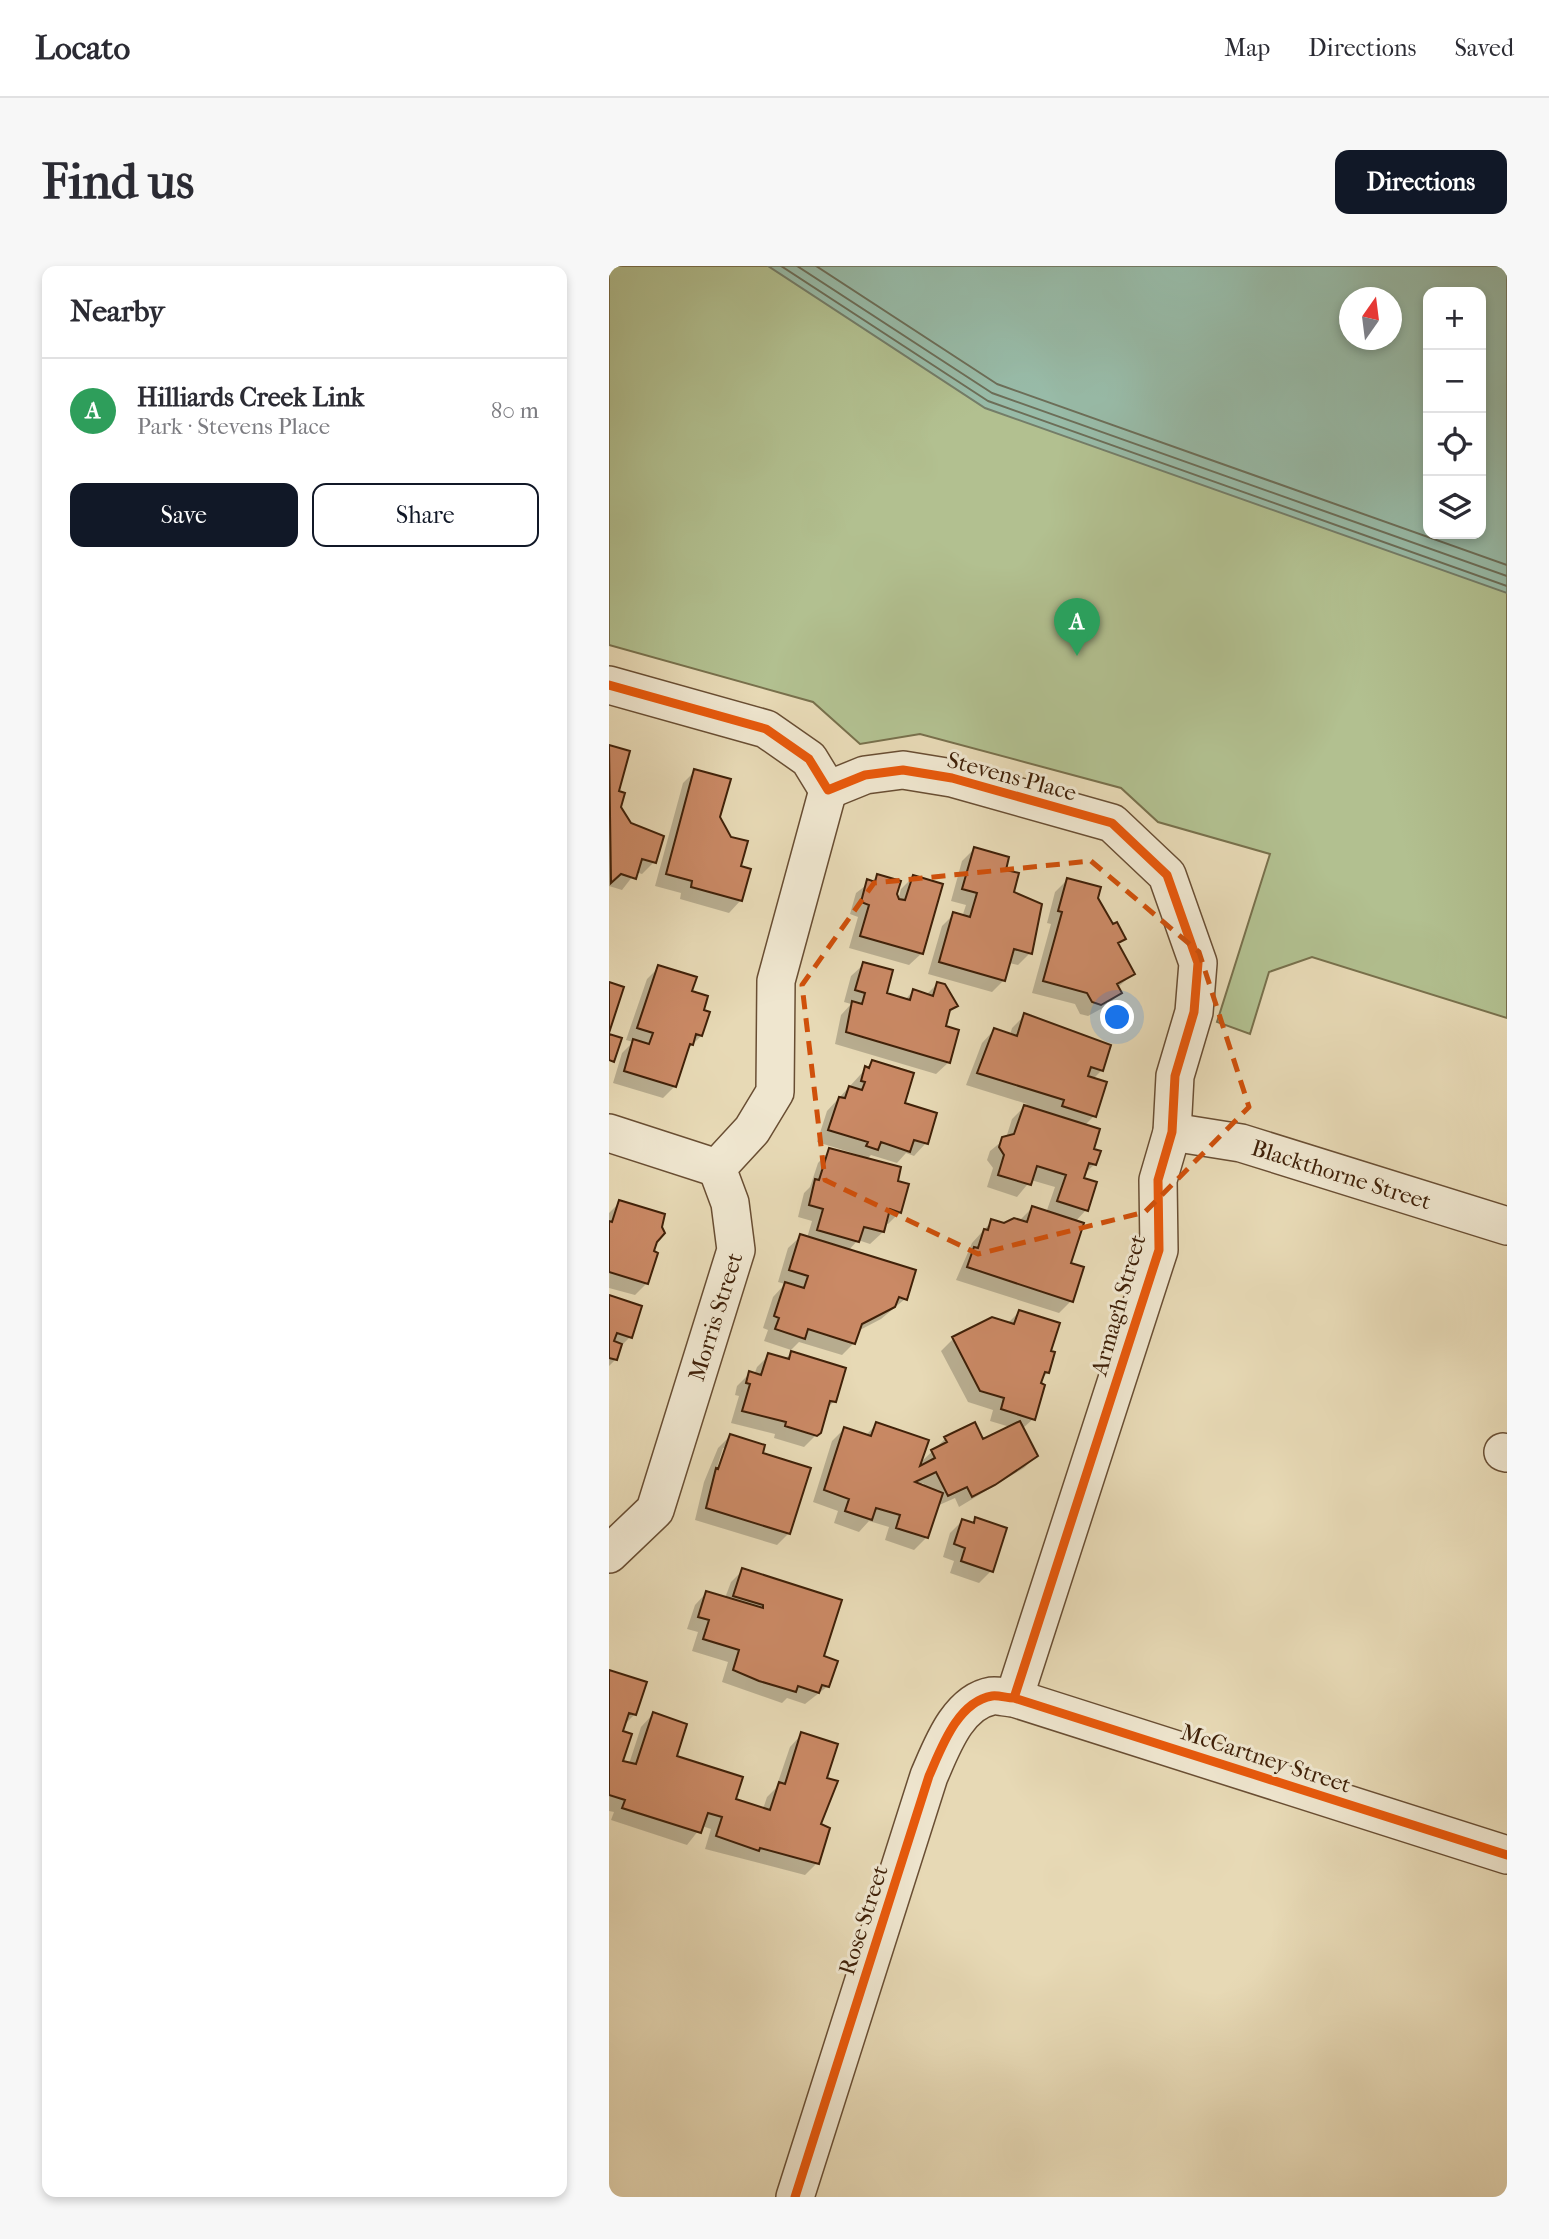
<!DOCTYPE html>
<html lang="en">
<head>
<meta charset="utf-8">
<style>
  :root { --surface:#fff; --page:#f7f7f7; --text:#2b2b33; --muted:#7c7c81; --line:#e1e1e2; --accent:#111827 }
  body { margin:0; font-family:"IM FELL French Canon",serif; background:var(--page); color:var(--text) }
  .controls { position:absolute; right:21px; top:21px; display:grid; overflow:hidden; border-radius:14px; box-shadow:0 4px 10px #0003 }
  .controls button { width:63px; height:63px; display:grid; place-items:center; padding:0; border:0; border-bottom:2px solid var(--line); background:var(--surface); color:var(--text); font:35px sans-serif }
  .compass { position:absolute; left:730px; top:21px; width:63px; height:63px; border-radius:50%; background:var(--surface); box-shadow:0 4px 10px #0003; rotate:14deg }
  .you { position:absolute; left:509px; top:752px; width:24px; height:24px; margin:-18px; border:5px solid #fff; border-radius:50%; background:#1a73e8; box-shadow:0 0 0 10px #1a73e833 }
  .badge { display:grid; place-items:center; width:46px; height:46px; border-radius:50%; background:var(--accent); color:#fff; font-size:23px; font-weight:700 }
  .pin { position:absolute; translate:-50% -58px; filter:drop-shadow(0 2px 4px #0008) }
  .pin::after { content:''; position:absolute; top:37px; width:24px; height:21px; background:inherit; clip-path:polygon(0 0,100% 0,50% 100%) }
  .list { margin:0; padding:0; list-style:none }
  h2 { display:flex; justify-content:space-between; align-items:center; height:91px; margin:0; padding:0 28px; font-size:30px }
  h2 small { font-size:23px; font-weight:400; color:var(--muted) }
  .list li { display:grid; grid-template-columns:46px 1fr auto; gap:21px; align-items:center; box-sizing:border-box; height:105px; padding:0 28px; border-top:2px solid var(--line) }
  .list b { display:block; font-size:26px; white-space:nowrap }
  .list p { margin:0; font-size:23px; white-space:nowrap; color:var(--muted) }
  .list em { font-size:23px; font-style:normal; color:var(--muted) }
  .actions { display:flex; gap:14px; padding:21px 28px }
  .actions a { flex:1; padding:16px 0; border:2px solid var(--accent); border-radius:14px; text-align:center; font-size:24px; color:var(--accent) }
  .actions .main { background:var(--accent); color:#fff }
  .icon { flex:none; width:38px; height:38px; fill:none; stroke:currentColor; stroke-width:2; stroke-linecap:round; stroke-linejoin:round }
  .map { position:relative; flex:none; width:898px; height:1931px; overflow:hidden; border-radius:14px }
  header { display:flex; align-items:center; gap:42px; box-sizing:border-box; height:98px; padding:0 35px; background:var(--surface); border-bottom:2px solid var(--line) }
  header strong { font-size:33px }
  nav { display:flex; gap:38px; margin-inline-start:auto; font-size:24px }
  .intro { display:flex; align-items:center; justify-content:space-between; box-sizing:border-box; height:168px; padding:0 42px }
  h1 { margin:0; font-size:49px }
  .button { padding:18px 32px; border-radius:14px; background:var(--accent); color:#fff; font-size:24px; font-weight:700 }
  main { display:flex; gap:42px; padding:0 42px }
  aside { flex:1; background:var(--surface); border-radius:14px; box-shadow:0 4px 10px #0003 }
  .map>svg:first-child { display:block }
</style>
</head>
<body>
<header>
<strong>Locato</strong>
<nav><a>Map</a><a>Directions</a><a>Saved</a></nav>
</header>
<div class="intro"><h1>Find us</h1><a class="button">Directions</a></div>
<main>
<aside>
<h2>Nearby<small></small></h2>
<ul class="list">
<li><span class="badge" style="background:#2e9e5b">A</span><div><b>Hilliards Creek Link</b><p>Park · Stevens Place</p></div><em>80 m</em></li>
</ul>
<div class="actions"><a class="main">Save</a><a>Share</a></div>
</aside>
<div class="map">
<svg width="898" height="1931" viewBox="0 0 898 1931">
  <rect width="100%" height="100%" fill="#e7d9b5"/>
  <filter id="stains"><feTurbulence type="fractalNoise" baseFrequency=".00286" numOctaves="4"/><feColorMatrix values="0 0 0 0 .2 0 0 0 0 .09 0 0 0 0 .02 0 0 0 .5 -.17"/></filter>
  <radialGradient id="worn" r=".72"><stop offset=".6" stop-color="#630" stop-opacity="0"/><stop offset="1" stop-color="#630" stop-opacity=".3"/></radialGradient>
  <path fill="#b2c090" stroke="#78704c" stroke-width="2" d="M0 0H361L740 74H782L819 268H872L898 85V752L703 691 660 706 641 768 608 756 661 588 549 556 512 522 311 468 251 478 204 436 0 379Z"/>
  <path fill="#98bba8" stroke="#747d68" stroke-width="2" fill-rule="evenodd" d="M159 0H898V327L376 142ZM819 26H872V268H819ZM740 32H782V74H740Z"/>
  <path fill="#0003" fill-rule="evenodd" d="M0 481 19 486 8 526 10 541 45 596 33 608 27 606 13 624 0 620Z
    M86 505 130 602 132 634 120 647 71 633 72 627 46 620 74 517Z
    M365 583 394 605 421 687 409 699 400 697 395 714 383 726 319 708 333 660 345 648 353 651 357 639 342 635 353 595Z
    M269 610 289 634 292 623 304 611 313 687 300 699 240 682 249 651 241 648 247 627Z
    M458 614 487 632 503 660 514 672 508 679 524 708 508 722 511 727 499 739 479 750 471 748 466 738 423 727 442 658 438 657 446 626Z
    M255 698 275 728 296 734 304 725 317 729 328 718 347 740 338 749 334 761 340 796 327 808 226 778 232 749 242 738 235 736 242 710Z
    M50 701 81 726 93 746 92 770 80 782 66 820 54 832 4 817 13 787 24 776 17 774 38 713Z
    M416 749 500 780 492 805 484 813 485 850 475 860 486 898 474 909 477 944 466 956 460 998 462 1035 450 1047 347 1014 363 977 383 955 395 959 411 954 423 942 437 947 446 921 422 914 408 931 378 921 384 902 378 894 381 885 397 872 403 853 418 838 357 819 373 777 385 764 401 769 403 762Z
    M263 796 317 877 305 890 297 887 288 897 262 889 257 894 286 916 291 946 279 958 276 957 274 966 261 978 249 974 239 985 296 1033 272 1053 249 1065 245 1077 233 1089 190 1076 182 1084 155 1075 159 1064 154 1062 164 1031 176 1018 169 1016 179 982 192 970 198 972 203 955 189 951 195 927 201 921 209 897 221 884 249 892 250 889 208 876 218 845Z
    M11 936 51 961 54 967 42 986 38 1017 26 1029 0 1022V947Z
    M0 1031 21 1071 10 1082 6 1094 0 1100Z
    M410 1046 440 1086 439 1106 432 1113 424 1153 413 1163 427 1190 415 1202 350 1241 346 1232 328 1240 317 1272 305 1284 276 1274 280 1261 260 1255 250 1266 225 1257 229 1245 204 1236 223 1175 235 1163 256 1170 268 1158 310 1198 336 1173 374 1175 401 1161 381 1155 384 1144 359 1136 332 1085 344 1073 398 1058ZM314 1217 318 1223 308 1220Z
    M182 1087 225 1135 217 1144 210 1166 195 1181 165 1172 166 1168 122 1157 130 1130 126 1129 128 1120 141 1107 145 1109 148 1101 160 1089 176 1093Z
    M121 1170 151 1188 180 1267 168 1279 86 1254 95 1216 109 1182ZM114 1182H118L108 1212 105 1211Z
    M367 1253 382 1305 370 1317 341 1307 345 1295 334 1291 341 1267 353 1255 362 1258Z
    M134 1304 213 1391 219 1420 196 1438 178 1432 173 1437 113 1416 119 1396 83 1385 89 1366 78 1363 86 1339 98 1326 116 1332 122 1316Z
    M0 1406 26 1448 14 1460 12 1496 20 1498 32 1461 44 1448 66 1492 125 1534 154 1543 158 1531 167 1522 181 1481 193 1468 215 1513 208 1597 196 1609 96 1583 102 1563 93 1560 78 1579 2 1554 5 1546 0 1545Z"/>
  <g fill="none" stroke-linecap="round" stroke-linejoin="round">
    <path stroke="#6c6e58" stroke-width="2" d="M172 0 379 135 898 320
      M188 0 383 127 898 310
      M207 0 388 118 898 299"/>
  </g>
  <path fill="#ca8965" stroke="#3f2008" stroke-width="2" d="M0 479 21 485 10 525 16 527 12 541 22 557 55 570 47 597 33 593 27 613 12 608 2 617Z
    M85 503 122 513 111 551 122 571 139 575 132 600 142 603 133 635 82 621 83 615 57 608Z
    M365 581 400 591 397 604 410 607 405 626 433 638 423 688 405 683 396 715 330 696 344 646 361 651 368 627 353 623Z
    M268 608 292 615 288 628 290 633 296 634 304 609 334 618 314 688 251 670 260 639 252 636 258 613 266 616Z
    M458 612 492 621 489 632 504 658 508 656 517 673 509 677 526 708 508 718 513 727 492 739 483 736 478 727 434 715 453 646 449 645Z
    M254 696 284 704 278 727 301 734 304 723 324 730 328 716 336 718 349 740 341 744 337 760 350 764 341 797 237 766 243 735 253 738 256 727 246 724Z
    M49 699 88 711 83 725 99 730 95 744 101 746 93 770 87 768 84 779 81 778 67 821 15 805 24 773 40 778 44 767 28 762Z
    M0 716 15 721 0 767Z
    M415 747 502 779 494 805 482 801 479 810 498 816 487 851 453 840 455 834 368 807 385 762 408 770Z
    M0 768 13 772 5 796 0 794Z
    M263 794 305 807 296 837 328 847 319 878 305 874 301 886 272 876 269 884 257 880 259 876 219 864 230 831 236 832 240 820 253 824 256 816 252 815 256 800 260 802Z
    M415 839 491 863 485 883 492 885 487 899 480 897 475 912 488 916 479 945 448 935 457 909 428 900 422 919 389 909 395 889 390 881 393 871 405 868Z
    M220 882 292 901 289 915 300 918 292 947 281 943 275 966 255 961 250 976 208 964 214 943 200 939 206 913 210 914Z
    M10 934 56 948 53 961 56 967 48 976 45 985 49 987 39 1018 0 1006V955L3 956Z
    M423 940 475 957 462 997 475 1001 464 1036 358 1001 365 981 369 982 375 963 379 964 382 953 395 957 405 952 418 956Z
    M191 968 307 1004 298 1034 290 1031 286 1041 253 1058 246 1078 199 1063 196 1073 166 1063 170 1052 165 1050 176 1016 195 1022 199 1010 180 1004Z
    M0 1029 33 1040 23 1072 8 1067 5 1075 13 1078 8 1094 0 1092Z
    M410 1044 451 1057 442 1085 446 1086 440 1107 436 1106 432 1117 436 1119 426 1154 392 1143 395 1132 371 1125 343 1071 383 1051 405 1058Z
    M182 1085 237 1102 227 1136 221 1135 212 1167 208 1170 176 1160 177 1156 133 1145 141 1118 137 1117 140 1105 152 1109 159 1087 180 1093Z
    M411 1155 429 1190 386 1219 363 1231 358 1221 339 1230 327 1206 306 1216 334 1227 319 1272 287 1262 291 1249 267 1242 263 1254 236 1245 240 1233 215 1224 235 1161 262 1170 267 1156 320 1174 311 1200 326 1192 322 1184 338 1176 335 1171 366 1156 374 1173Z
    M121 1168 156 1179 154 1187 202 1202 181 1268 97 1242 107 1202 109 1203Z
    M366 1251 398 1262 384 1306 352 1295 356 1282 345 1278 353 1253 365 1257Z
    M133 1302 233 1334 215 1390 229 1395 220 1421 213 1419 210 1427 189 1420 187 1426 150 1415 124 1404 130 1384 94 1373 100 1354 89 1351 97 1325 154 1342V1339L124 1330Z
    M0 1404 38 1416 27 1449 20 1447 14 1465 23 1468 14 1495 27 1498 44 1446 78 1458 68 1490 134 1511 127 1533 161 1544 170 1516 176 1518 192 1466 229 1478 218 1512 229 1515 212 1558 221 1562 210 1598 151 1582 150 1585 107 1570 113 1551 99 1547 92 1567 13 1542 16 1534 0 1529Z"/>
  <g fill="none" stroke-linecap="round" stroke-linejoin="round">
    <defs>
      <g id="street">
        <path d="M0 419 157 463 200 493 219 524 256 509 294 504 343 512 503 557 558 609 589 697 585 746 566 810 563 866 549 914 550 984 405 1432"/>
        <path id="s1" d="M563 866 632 877 898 960"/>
        <path d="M0 867 108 902"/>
        <path d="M894 1186 898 1187"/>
        <path id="s2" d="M0 1288 46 1244 127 984 121 937 108 902 143 864 166 826 167 715 219 524"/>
        <path d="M186 1931 320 1510C332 1483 348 1436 383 1430 389 1429 398 1432 405 1432L898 1589"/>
      </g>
    </defs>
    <use href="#street" stroke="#694e33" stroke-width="40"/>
    <use href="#street" stroke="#efe6cf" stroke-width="37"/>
    <defs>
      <path id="cycleway" d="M0 419 157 463 200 493 219 524 256 509 294 504 343 512 503 557 558 609 589 697 585 746 566 810 563 866 549 914 550 984 405 1432
        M186 1931 320 1510C332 1483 348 1436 383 1430 389 1429 398 1432 405 1432L898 1589"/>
    </defs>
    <use href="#cycleway" stroke="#efe6cf" stroke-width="13"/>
    <use href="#cycleway" stroke="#e8590c" stroke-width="9"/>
  </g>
  <path fill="none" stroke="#cf500b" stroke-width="5" stroke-dasharray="14 9" stroke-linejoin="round" d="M482 595 590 686 640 841 536 946 369 988 216 914 193 719 265 617Z"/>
  <g text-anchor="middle" stroke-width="6" stroke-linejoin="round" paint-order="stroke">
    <g font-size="23" fill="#3f2008" stroke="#efe6cf">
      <text transform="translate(403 510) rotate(15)" y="8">Stevens Place</text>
      <text dy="8" stroke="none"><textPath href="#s1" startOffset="175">Blackthorne Street</textPath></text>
      <text transform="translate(509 1039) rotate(-74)" y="8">Armagh Street</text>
      <text dy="8" stroke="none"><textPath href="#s2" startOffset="266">Morris Street</textPath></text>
      <text transform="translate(657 1492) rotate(18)" y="8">McCartney Street</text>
      <text transform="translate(254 1654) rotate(-72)" y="8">Rose Street</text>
    </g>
  </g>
  <rect width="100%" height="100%" filter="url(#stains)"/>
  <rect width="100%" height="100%" fill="url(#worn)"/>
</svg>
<div class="controls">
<button>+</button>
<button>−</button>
<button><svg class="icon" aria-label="locate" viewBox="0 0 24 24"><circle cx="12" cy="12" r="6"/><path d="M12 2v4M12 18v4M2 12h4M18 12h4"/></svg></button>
<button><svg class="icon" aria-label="layers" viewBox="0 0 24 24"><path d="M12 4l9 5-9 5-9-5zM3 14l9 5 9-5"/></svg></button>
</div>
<svg class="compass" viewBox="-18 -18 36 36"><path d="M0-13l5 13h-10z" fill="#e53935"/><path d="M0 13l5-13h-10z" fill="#7c7c81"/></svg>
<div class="you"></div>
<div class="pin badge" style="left:468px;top:390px;background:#2e9e5b">A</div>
</div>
</main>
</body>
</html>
